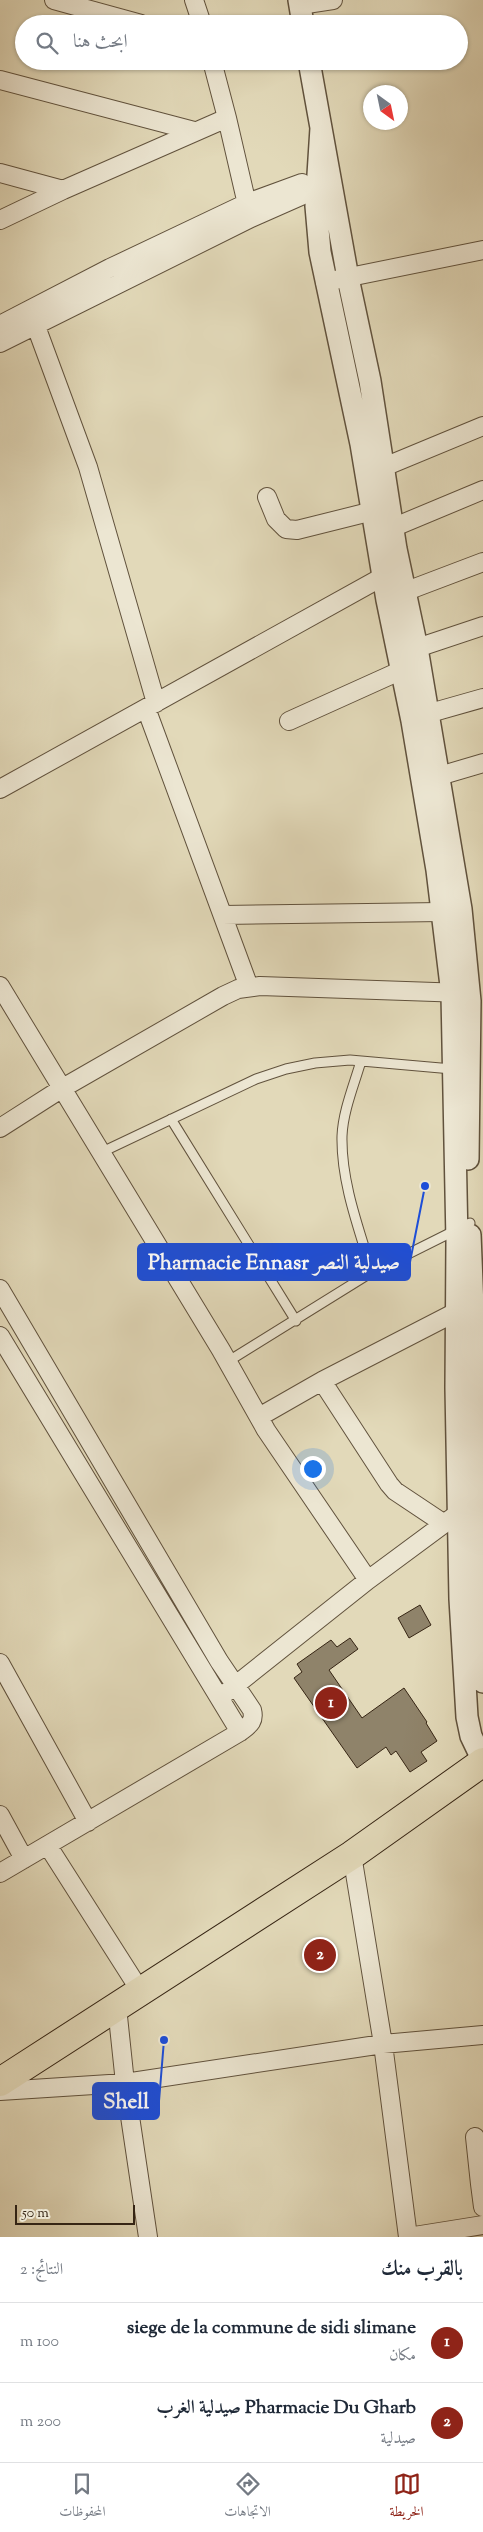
<!DOCTYPE html>
<html lang="ar">
<head>
<meta charset="utf-8">
<style>
  :root { --surface:#fff; --page:#f2f2f3; --text:#1f2937; --muted:#747a83; --line:#e0e1e3; --accent:#8f2418 }
  body { margin:0; font-family:"Sorts Mill Goudy",Amiri,serif; background:var(--page); color:var(--text); direction:rtl }
  .compass { position:absolute; left:363px; top:85px; width:45px; height:45px; border-radius:50%; background:var(--surface); box-shadow:0 1px 4px #0004; rotate:147deg }
  .scale { position:absolute; left:15px; bottom:12px; width:120px; box-sizing:border-box; padding-left:5px; border:2px solid #362514; border-top:0; font-size:14px; line-height:18px; white-space:nowrap; color:#362514; -webkit-text-stroke:4px #ece6d2; paint-order:stroke }
  .you { position:absolute; left:312px; top:1468px; width:18px; height:18px; margin:-12px; border:4px solid #fff; border-radius:50%; background:#1a73e8; box-shadow:0 0 0 8px #1a73e833 }
  .badge { display:grid; place-items:center; width:32px; height:32px; border-radius:50%; background:var(--accent); color:#fff; font-size:16px; font-weight:700 }
  .pin { position:absolute; translate:-50% -50%; border:2px solid #fff; box-shadow:0 1px 5px #0006 }
  .list { margin:0; padding:0; list-style:none }
  h2 { display:flex; justify-content:space-between; align-items:center; height:65px; margin:0; padding:0 20px; font-size:21px }
  h2 small { font-size:16px; font-weight:400; color:var(--muted) }
  .list li { display:grid; grid-template-columns:32px 1fr auto; gap:15px; align-items:center; box-sizing:border-box; height:80px; padding:0 20px; border-top:1px solid var(--line) }
  .list b { display:block; font-size:19px; white-space:nowrap }
  .list p { margin:0; font-size:16px; white-space:nowrap; color:var(--muted) }
  .list em { font-size:16px; font-style:normal; color:var(--muted) }
  .icon { flex:none; width:28px; height:28px; fill:none; stroke:currentColor; stroke-width:2; stroke-linecap:round; stroke-linejoin:round }
  .map { position:relative; flex:none; width:483px; height:2237px; overflow:hidden; direction:ltr }
  .search { position:absolute; background:var(--surface); box-shadow:0 1px 4px #0004; left:15px; right:15px; top:15px; height:55px; display:flex; align-items:center; gap:12px; box-sizing:border-box; padding:0 18px; border-radius:28px; color:var(--muted); font-size:19px }
  .sheet { height:225px; background:var(--surface) }
  nav { display:flex; justify-content:space-around; align-items:center; box-sizing:border-box; height:70px; border-top:1px solid var(--line); background:var(--surface); font-size:14px; color:var(--muted) }
  nav a { display:grid; justify-items:center; gap:2px }
  nav .on { color:var(--accent) }
  .map>svg:first-child { display:block }
</style>
</head>
<body>
<div class="map">
<svg width="483" height="2237" viewBox="0 0 483 2237">
  <rect width="100%" height="100%" fill="#e2d9b9"/>
  <filter id="stains"><feTurbulence type="fractalNoise" baseFrequency=".004" numOctaves="4"/><feColorMatrix values="0 0 0 0 .2 0 0 0 0 .09 0 0 0 0 .02 0 0 0 .5 -.17"/></filter>
  <radialGradient id="worn" r=".72"><stop offset=".6" stop-color="#630" stop-opacity="0"/><stop offset="1" stop-color="#630" stop-opacity=".3"/></radialGradient>
  <path fill="#8f836a" stroke="#362514" d="M420 1605 431 1625 409 1638 398 1618Z
    M350 1638 358 1649 329 1670 362 1718 404 1688 427 1722 426 1723 437 1741 421 1752 427 1761 410 1772 396 1751 391 1755 386 1747 357 1768 294 1678 302 1672 297 1664 331 1640 337 1647Z"/>
  <g fill="none" stroke-linecap="round" stroke-linejoin="round">
    <defs>
      <path id="service" d="M361 1061C354 1085 343 1111 342 1136 341 1182 359 1229 372 1272
        M171 1119 296 1321
        M100 1153 256 1079 286 1069 315 1063 350 1060 452 1069
        M227 1362 372 1272 470 1223"/>
      <path id="minor" d="M54 0 141 24
        M194 0 202 24
        M300 5 333 0
        M0 80 194 131
        M227 118 249 213
        M0 173 63 190
        M0 220 63 190 227 118 212 61
        M325 282 483 250
        M30 310 88 467 156 703
        M0 325 110 268 247 203 302 183
        M0 343 251 218 328 184
        M384 467 483 426
        M267 497 276 519 286 529 297 530 373 511
        M380 533 483 490
        M404 592 483 562
        M417 648 483 626
        M146 708 249 987
        M416 717 483 698
        M289 721 402 670
        M426 780 483 763
        M0 789 393 571
        M223 915 442 912
        M0 986 221 1350 266 1430 368 1580
        M0 1128 61 1089 223 996 238 989 260 986 464 993
        M0 1289 219 1661 252 1710C255 1722 249 1725 240 1732L0 1873
        M0 1336 240 1732
        M322 1381 389 1484 395 1491 443 1523
        M259 1417 322 1381 456 1312
        M0 1663 88 1822
        M227 1692 368 1580 468 1506
        M0 1815 24 1859
        M48 1846 141 1992
        M352 1855 383 2044 408 2237 483 2225
        M117 2007 125 2083 148 2237
        M0 2091 125 2083 383 2044 483 2035
        M475 2137 480 2184
        M483 2183 480 2184 483 2207"/>
      <path id="tertiary" d="M299 0 303 24
        M309 61 348 278 370 381 396 549 417 648 461 909 470 1001 468 1159
        M321 128 316 206 320 252 361 444 387 600 412 721 437 870 452 994 457 1241 456 1388 460 1599 467 1717 471 1736 483 1761
        M470 1235 475 1355 476 1525 483 1682"/>
      <path id="primary" d="M0 2082 352 1855 483 1762"/>
    </defs>
    <use href="#service" stroke="#61523d" stroke-width="11"/>
    <use href="#minor" stroke="#61523d" stroke-width="20"/>
    <use href="#tertiary" stroke="#61523d" stroke-width="24"/>
    <use href="#primary" stroke="#362514" stroke-width="30"/>
    <use href="#service" stroke="#ece6d2" stroke-width="9"/>
    <use href="#minor" stroke="#ece6d2" stroke-width="18"/>
    <use href="#tertiary" stroke="#ece6d2" stroke-width="21"/>
    <use href="#primary" stroke="#e2d9b9" stroke-width="28"/>
  </g>
  <path fill="none" stroke="#1d4ed8" stroke-width="2" d="M425 1186L410 1262M164 2040L159 2101"/>
  <g fill="#1d4ed8" stroke="#ece6d2" stroke-width="2">
    <circle cx="425" cy="1186" r="5"/>
    <circle cx="164" cy="2040" r="5"/>
  </g>
  <g fill="#1d4ed8" stroke="#1d4ed8" stroke-width="2">
    <rect x="138" y="1244" width="272" height="36" rx="5"/>
    <rect x="93" y="2083" width="66" height="36" rx="5"/>
  </g>
  <g font-size="21" text-anchor="middle" font-weight="bold" fill="#fff">
    <text x="274" y="1269">Pharmacie Ennasr صيدلية النصر</text>
    <text x="126" y="2108">Shell</text>
  </g>
  <rect width="100%" height="100%" filter="url(#stains)"/>
  <rect width="100%" height="100%" fill="url(#worn)"/>
</svg>
<svg class="compass" viewBox="-18 -18 36 36"><path d="M0-13l5 13h-10z" fill="#e53935"/><path d="M0 13l5-13h-10z" fill="#747a83"/></svg>
<div class="scale">50 m</div>
<div class="you"></div>
<div class="pin badge" style="left:331px;top:1703px">1</div>
<div class="pin badge" style="left:320px;top:1955px">2</div>
<div class="search"><svg class="icon" aria-label="search" viewBox="0 0 24 24"><circle cx="10" cy="10" r="6"/><path d="M15 15l6 6"/></svg>ابحث هنا</div>
</div>
<section class="sheet">
<h2>بالقرب منك<small>النتائج: 2</small></h2>
<ul class="list">
<li><span class="badge">1</span><div><b>siege de la commune de sidi slimane</b><p>مكان</p></div><em>100 m</em></li>
<li><span class="badge">2</span><div><b>Pharmacie Du Gharb صيدلية الغرب</b><p>صيدلية</p></div><em>200 m</em></li>
</ul>
</section>
<nav>
<a class="on"><svg class="icon" aria-label="map" viewBox="0 0 24 24"><path d="M3 6l6-2 6 2 6-2v14l-6 2-6-2-6 2zM9 4v14M15 6v14"/></svg>الخريطة</a>
<a><svg class="icon" aria-label="directions" viewBox="0 0 24 24"><path d="M12 3l9 9-9 9-9-9zM9 14v-3h6M13 9l2 2-2 2"/></svg>الاتجاهات</a>
<a><svg class="icon" aria-label="saved" viewBox="0 0 24 24"><path d="M7 4h10v16l-5-4-5 4z"/></svg>المحفوظات</a>
</nav>
</body>
</html>
